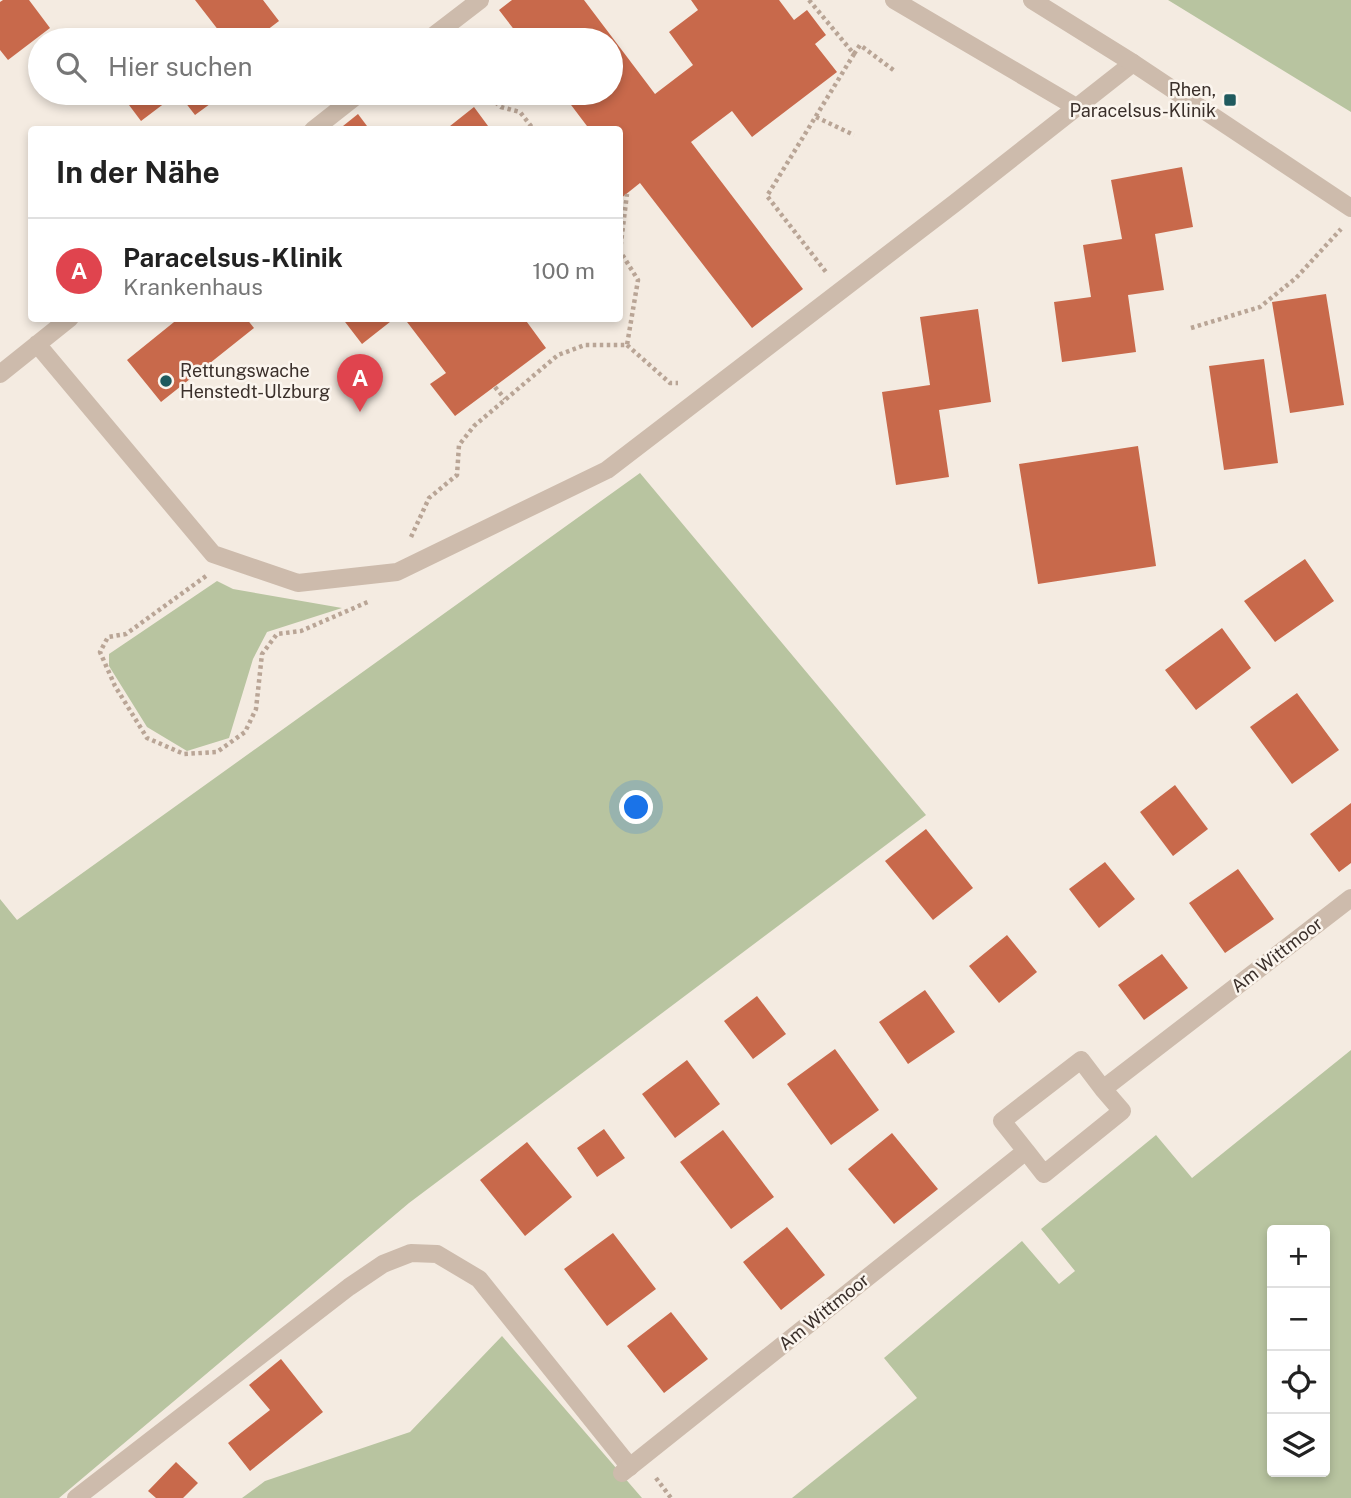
<!DOCTYPE html>
<html lang="de">
<head>
<meta charset="utf-8">
<style>
  :root { --surface:#fff; --page:#f6f6f6; --text:#222; --muted:#767676; --line:#e0e0e0; --accent:#b45309 }
  body { margin:0; font-family:"Public Sans",sans-serif; background:var(--page); color:var(--text) }
  .controls { position:absolute; right:21px; bottom:21px; display:grid; overflow:hidden; border-radius:7px; box-shadow:0 4px 10px #0003 }
  .controls button { width:63px; height:63px; display:grid; place-items:center; padding:0; border:0; border-bottom:2px solid var(--line); background:var(--surface); color:var(--text); font:35px sans-serif }
  .you { position:absolute; left:637px; top:808px; width:24px; height:24px; margin:-18px; border:5px solid #fff; border-radius:50%; background:#1a73e8; box-shadow:0 0 0 10px #1a73e833 }
  .badge { display:grid; place-items:center; width:46px; height:46px; border-radius:50%; background:var(--accent); color:#fff; font-size:23px; font-weight:700 }
  .pin { position:absolute; translate:-50% -58px; filter:drop-shadow(0 2px 4px #0008) }
  .pin::after { content:''; position:absolute; top:37px; width:24px; height:21px; background:inherit; clip-path:polygon(0 0,100% 0,50% 100%) }
  .list { margin:0; padding:0; list-style:none }
  h2 { display:flex; justify-content:space-between; align-items:center; height:91px; margin:0; padding:0 28px; font-size:30px }
  h2 small { font-size:23px; font-weight:400; color:var(--muted) }
  .list li { display:grid; grid-template-columns:46px 1fr auto; gap:21px; align-items:center; box-sizing:border-box; height:105px; padding:0 28px; border-top:2px solid var(--line) }
  .list b { display:block; font-size:26px; white-space:nowrap }
  .list p { margin:0; font-size:23px; white-space:nowrap; color:var(--muted) }
  .list em { font-size:23px; font-style:normal; color:var(--muted) }
  .icon { flex:none; width:38px; height:38px; fill:none; stroke:currentColor; stroke-width:2; stroke-linecap:round; stroke-linejoin:round }
  .map { position:relative; flex:none; width:1351px; height:1498px; overflow:hidden }
  .search { position:absolute; background:var(--surface); box-shadow:0 4px 10px #0003; left:28px; top:28px; width:595px; height:77px; display:flex; align-items:center; gap:18px; box-sizing:border-box; padding:0 24px; border-radius:38px; color:var(--muted); font-size:26px }
  .panel { position:absolute; background:var(--surface); box-shadow:0 4px 10px #0003; left:28px; top:126px; width:595px; height:196px; border-radius:7px }
  .map>svg:first-child { display:block }
</style>
</head>
<body>
<div class="map">
<svg width="1351" height="1498" viewBox="0 0 1351 1498">
  <rect width="100%" height="100%" fill="#f4ebe1"/>
  <path fill="#b8c4a0" fill-rule="evenodd" d="M1168 0H1351V112Z
    M640 473 926 815 409 1203 59 1498H0V899L17 920Z
    M217 581 233 589 342 608 267 632 253 659 229 738 187 751 147 727 109 666V654Z
    M1351 1050V1498H792L917 1398 884 1358 1022 1241 1059 1284 1075 1271 1041 1229 1156 1135 1192 1178ZM1272 1230H1325V1472H1272Z
    M502 1336 642 1498H242L265 1481 410 1432Z"/>
  <path fill="#c8694b" d="M3 0H29L50 28 8 60 0 50V2Z
    M195 0H263L279 21 254 40H226Z
    M512 0H584L655 94 693 65 669 32 698 10 691 0H779L794 20 807 10 826 35 815 44 837 72 752 137 732 111 691 142 803 289 752 328 640 183 620 199V130H590L562 93H611V40H522L499 10Z
    M120 93H225L195 115 178 93 141 121Z
    M474 107 491 130H445Z
    M358 114 370 130H338Z
    M1182 167 1193 227 1155 234 1164 290 1128 295 1136 352 1062 362 1054 302 1091 297 1083 245 1122 239 1111 180Z
    M1326 294 1344 405 1290 413 1272 302Z
    M978 309 991 402 939 410 949 477 896 485 882 392 930 385 920 317Z
    M179 318H246L254 328 161 402 127 360Z
    M342 318H395L362 344Z
    M404 318H524L546 348 455 416 430 384 446 373Z
    M1264 359 1278 463 1224 470 1209 366Z
    M1138 446 1156 566 1038 584 1019 464Z
    M1305 559 1334 601 1275 642 1244 601Z
    M1222 628 1251 668 1196 710 1165 670Z
    M1297 693 1339 750 1292 784 1250 727Z
    M1175 785 1208 829 1173 856 1140 812Z
    M1351 803V863L1339 872 1310 834Z
    M926 829 973 888 933 920 885 861Z
    M1105 862 1135 899 1099 928 1069 889Z
    M1238 869 1274 919 1225 953 1189 903Z
    M1007 935 1037 972 999 1003 969 966Z
    M1162 954 1188 988 1144 1020 1118 985Z
    M925 990 955 1032 908 1064 879 1022Z
    M757 996 786 1034 753 1059 724 1021Z
    M835 1049 879 1110 831 1145 787 1084Z
    M687 1060 720 1104 675 1138 642 1094Z
    M604 1129 625 1158 597 1177 577 1148Z
    M723 1130 774 1197 731 1229 680 1162Z
    M892 1133 938 1189 894 1224 848 1169Z
    M527 1142 572 1197 525 1236 480 1180Z
    M787 1227 825 1275 781 1310 743 1262Z
    M613 1233 656 1289 607 1326 564 1269Z
    M671 1312 708 1359 664 1393 627 1346Z
    M281 1359 323 1412 250 1471 228 1443 270 1410 249 1385Z
    M176 1462 198 1483 183 1498H156L148 1491Z"/>
  <g fill="none" stroke-linecap="round" stroke-linejoin="round">
    <path stroke="#b9a596" stroke-width="4.5" stroke-dasharray="3.5 3.5" stroke-linecap="butt" d="M809 0 854 54 767 196 826 272
      M854 54 860 45 896 72
      M485 93 501 107 520 112 534 130
      M816 117 854 135
      M1191 328 1260 307 1296 278 1341 229
      M627 345 670 383H678
      M495 387 505 399
      M411 537 429 498 457 475 459 445 474 426 558 355 585 345H627L638 280 620 251 627 194
      M206 576 126 634 108 637 100 652 115 686 147 738 184 754 217 752 245 732 256 709 262 654 277 634 301 631 370 601
      M656 1478 671 1498"/>
    <path stroke="#cdbbac" stroke-width="18" d="M894 0 1076 107
      M428 40 480 0
      M313 130 360 93
      M37 344 213 554 298 583 397 572 607 470 955 203 1133 63
      M0 374 70 318
      M76 1498 349 1287 383 1264 411 1253 437 1254 479 1279 630 1467"/>
    <path stroke="#cdbbac" stroke-width="18" d="M1032 0 1133 63 1351 208
      M1026 1151 1044 1174 1122 1111 1103 1089
      M622 1473 1026 1151 1002 1121 1081 1060 1103 1089 1351 898"/>
  </g>
  <g fill="#1f5a5e" stroke="#fbf5ee" stroke-width="2.5">
    <rect x="1223" y="93" width="14" height="14" rx="3.5"/>
    <circle cx="166" cy="381" r="7"/>
  </g>
  <g text-anchor="middle" stroke-width="5" stroke-linejoin="round" paint-order="stroke">
    <g font-size="18" fill="#3b302b" stroke="#fbf5ee" text-anchor="end">
      <text x="1216" y="96">Rhen,<tspan x="1216" dy="21">Paracelsus-Klinik</tspan></text>
      <text x="180" y="377" text-anchor="start">Rettungswache<tspan x="180" dy="21">Henstedt-Ulzburg</tspan></text>
    </g>
    <g font-size="18" fill="#3b302b" stroke="#fbf5ee">
      <text transform="translate(1277 955) rotate(-38)" y="6">Am Wittmoor</text>
      <text transform="translate(824 1312) rotate(-39)" y="6">Am Wittmoor</text>
    </g>
  </g>
</svg>
<div class="controls">
<button>+</button>
<button>−</button>
<button><svg class="icon" aria-label="locate" viewBox="0 0 24 24"><circle cx="12" cy="12" r="6"/><path d="M12 2v4M12 18v4M2 12h4M18 12h4"/></svg></button>
<button><svg class="icon" aria-label="layers" viewBox="0 0 24 24"><path d="M12 4l9 5-9 5-9-5zM3 14l9 5 9-5"/></svg></button>
</div>
<div class="you"></div>
<div class="pin badge" style="left:360px;top:412px;background:#e0444e">A</div>
<div class="search"><svg class="icon" aria-label="search" viewBox="0 0 24 24"><circle cx="10" cy="10" r="6"/><path d="M15 15l6 6"/></svg>Hier suchen</div>
<section class="panel">
<h2>In der Nähe<small></small></h2>
<ul class="list">
<li><span class="badge" style="background:#e0444e">A</span><div><b>Paracelsus-Klinik</b><p>Krankenhaus</p></div><em>100 m</em></li>
</ul>
</section>
</div>
</body>
</html>
